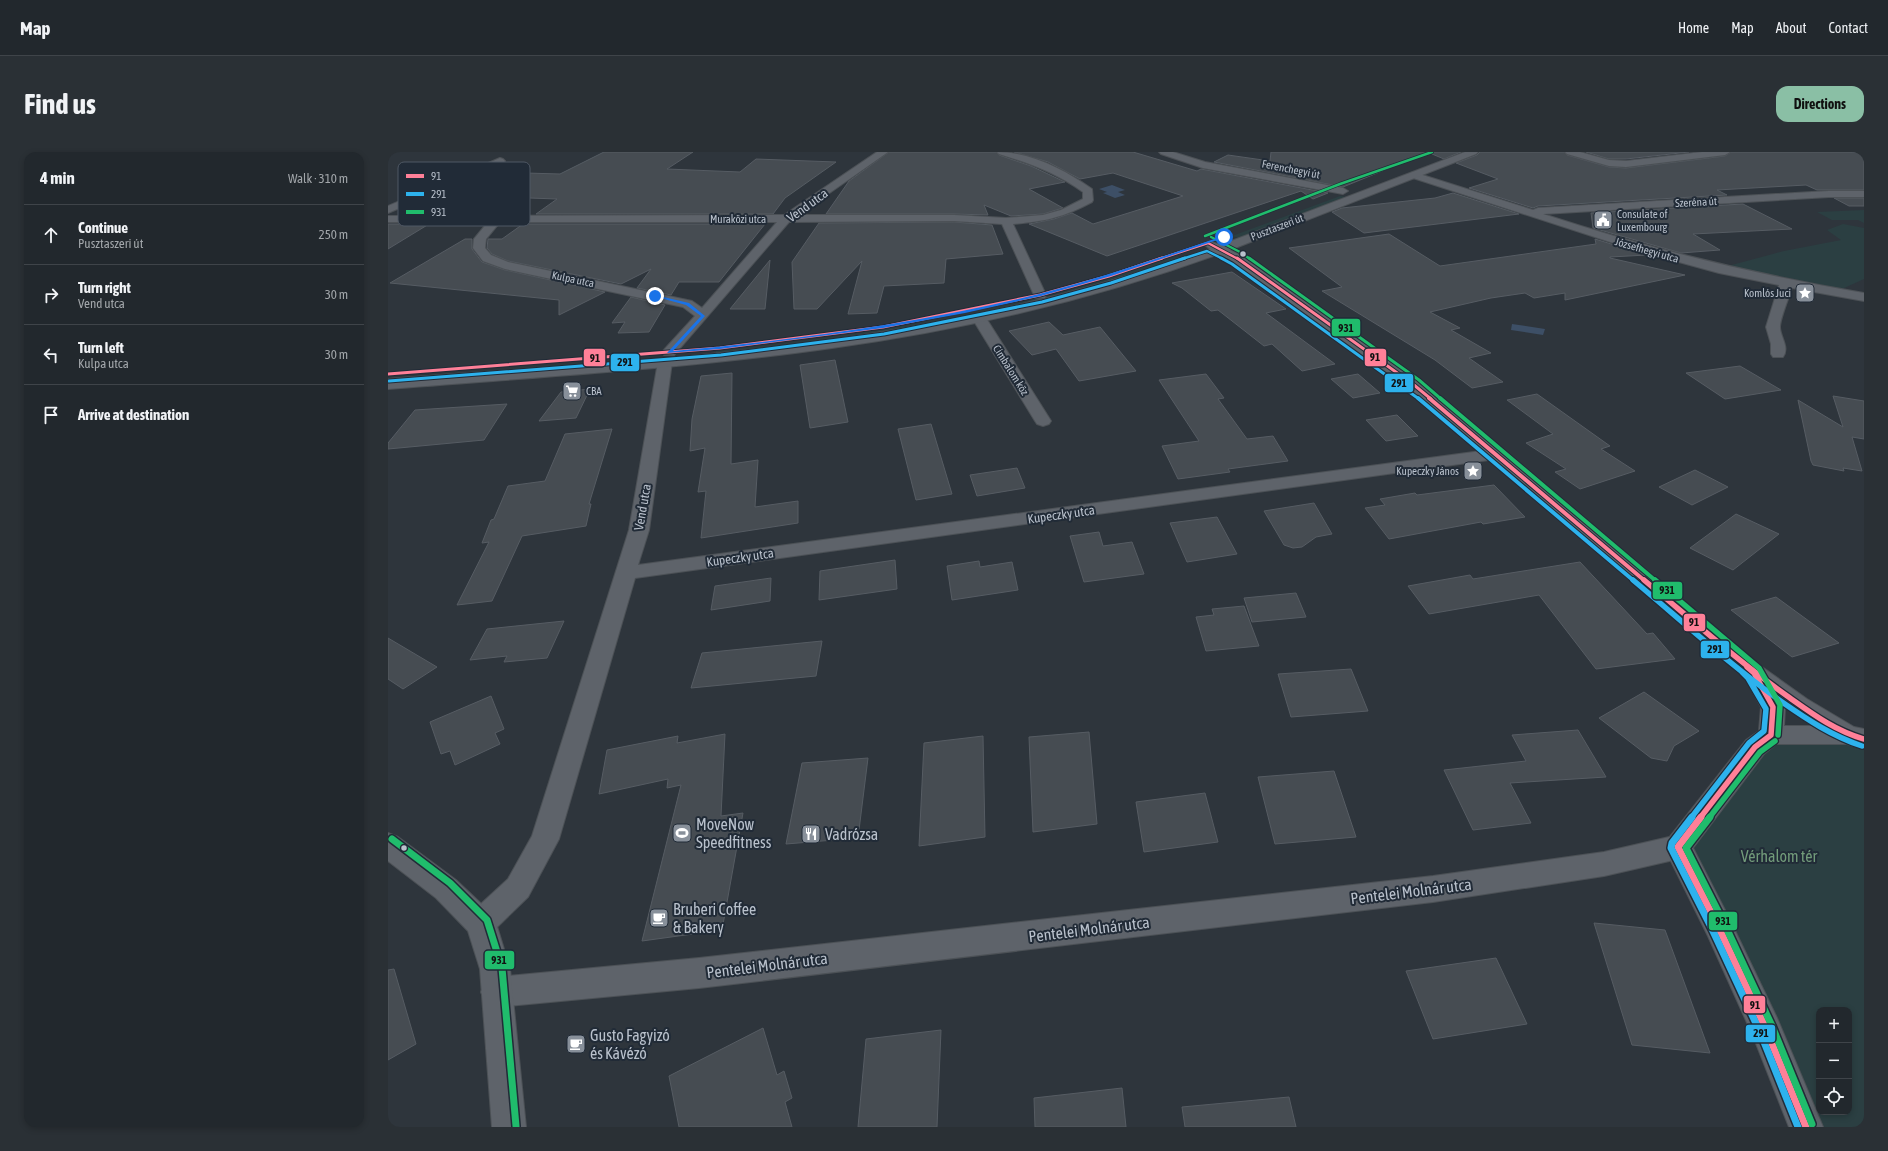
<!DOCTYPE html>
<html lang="en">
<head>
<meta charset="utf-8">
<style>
  :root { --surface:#22282d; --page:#2a3035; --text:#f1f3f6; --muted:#a2a6aa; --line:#3f4449; --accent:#8abfa5 }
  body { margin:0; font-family:"Asap Condensed",sans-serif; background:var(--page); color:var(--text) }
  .controls { position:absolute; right:12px; bottom:12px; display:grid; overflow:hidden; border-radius:8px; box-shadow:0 2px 6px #0003 }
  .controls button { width:36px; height:36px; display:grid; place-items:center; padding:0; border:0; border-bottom:1px solid var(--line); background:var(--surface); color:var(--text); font:20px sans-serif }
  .stop { position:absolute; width:12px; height:12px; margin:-9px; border:3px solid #1a73e8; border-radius:50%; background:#fff }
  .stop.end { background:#1a73e8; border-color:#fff; box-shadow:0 1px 4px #0008 }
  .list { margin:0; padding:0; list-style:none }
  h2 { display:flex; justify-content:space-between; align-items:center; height:52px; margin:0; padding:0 16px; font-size:17px }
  h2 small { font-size:13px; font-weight:400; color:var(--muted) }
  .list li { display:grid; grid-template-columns:26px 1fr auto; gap:12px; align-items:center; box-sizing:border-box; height:60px; padding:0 16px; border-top:1px solid var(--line) }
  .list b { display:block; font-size:15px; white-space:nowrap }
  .list p { margin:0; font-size:13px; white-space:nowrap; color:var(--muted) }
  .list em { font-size:13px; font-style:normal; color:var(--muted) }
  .icon { flex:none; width:22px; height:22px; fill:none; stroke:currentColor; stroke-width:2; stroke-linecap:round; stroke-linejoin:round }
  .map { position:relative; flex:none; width:1476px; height:975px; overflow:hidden; border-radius:12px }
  header { display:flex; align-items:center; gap:24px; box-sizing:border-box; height:56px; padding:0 20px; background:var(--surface); border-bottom:1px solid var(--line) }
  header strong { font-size:19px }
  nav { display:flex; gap:22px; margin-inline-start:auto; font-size:14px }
  .intro { display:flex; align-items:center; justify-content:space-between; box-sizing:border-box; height:96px; padding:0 24px }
  h1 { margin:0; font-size:28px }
  .button { padding:10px 18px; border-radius:12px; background:var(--accent); color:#111; font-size:14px; font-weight:700 }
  main { display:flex; gap:24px; padding:0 24px }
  aside { flex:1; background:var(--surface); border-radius:12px; box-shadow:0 2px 6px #0003 }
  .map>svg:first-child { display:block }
</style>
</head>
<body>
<header>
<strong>Map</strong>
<nav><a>Home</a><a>Map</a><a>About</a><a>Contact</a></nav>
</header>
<div class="intro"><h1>Find us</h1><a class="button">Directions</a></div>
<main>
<aside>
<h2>4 min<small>Walk · 310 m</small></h2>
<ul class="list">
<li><svg class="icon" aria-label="ahead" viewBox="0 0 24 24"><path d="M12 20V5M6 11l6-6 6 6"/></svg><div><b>Continue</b><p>Pusztaszeri út</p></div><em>250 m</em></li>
<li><svg class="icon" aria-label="right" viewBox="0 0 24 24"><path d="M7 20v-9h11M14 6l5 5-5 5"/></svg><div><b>Turn right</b><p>Vend utca</p></div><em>30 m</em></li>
<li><svg class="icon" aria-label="left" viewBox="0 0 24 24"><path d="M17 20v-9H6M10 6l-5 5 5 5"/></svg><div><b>Turn left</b><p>Kulpa utca</p></div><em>30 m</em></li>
<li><svg class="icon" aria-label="arrive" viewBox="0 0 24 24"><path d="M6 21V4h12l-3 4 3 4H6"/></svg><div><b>Arrive at destination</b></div></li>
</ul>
</aside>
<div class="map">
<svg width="1476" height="975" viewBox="0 0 1476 975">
  <rect width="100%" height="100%" fill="#2e353c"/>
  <path fill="#2b3f42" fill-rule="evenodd" d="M952 44 958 45 851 86 844 84Z
    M1476 58V71L1470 68H1444L1429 60Z
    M1455 72 1476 76V127L1454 137 1340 114 1396 99 1453 88 1439 78Z
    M789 104 794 107C700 137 605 163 507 179 448 189 387 195 327 204L328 199C436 188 544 172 650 146 697 135 743 119 789 104Z
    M229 208 228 211 0 229V226Z
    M1383 583 1476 587V975H1418L1290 695ZM1431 858H1461V960H1431Z"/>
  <path fill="#3d4f66" d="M724 33 737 38 730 40 737 43 727 46 715 41 719 40 711 37Z
    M1124 172 1157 177 1155 183 1123 178Z"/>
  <path fill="#464c52" stroke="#565c63" d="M216 0H305L279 17 352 20 368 7 448 10 397 46 385 62H148L169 47 86 44 56 62H11L103 20 172 22Z
    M501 0H608L611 3 643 14 677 30 641 37 675 56 655 62 623 64 596 53 600 63 566 62H438L461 29Z
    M626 0H745L809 19 813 17 940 41 925 47 913 39 719 104 641 72 666 67 684 61 705 72 795 44 725 21 692 27 660 10Z
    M883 0H1038V1L955 35 826 10 840 3 882 9Z
    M1044 0H1073L1056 7 1044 2Z
    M1092 0H1176L1179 3 1221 15 1238 16 1337 4 1343 0H1476V38H1429L1418 33 1329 38 1339 43 1150 54 1145 56 1081 36 1110 27 1068 11 1089 3Z
    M1198 0H1301L1238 7H1221Z
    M1065 41 1131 62 976 81 944 60 954 56 1047 46Z
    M1446 46H1476V54H1461Z
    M1355 52 1404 77 1305 82 1332 98 1293 101 1205 76 1203 61Z
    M566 70 604 73 615 102 558 107 556 131 496 134 489 161 460 162 474 109 429 157H406L404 110 431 71Z
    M0 72H41L0 97Z
    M135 72H377L331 130H291L283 143 249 136 263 117 233 132 120 109 104 102 99 96 100 87H114Z
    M1001 82 1052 114 1208 92 1207 87 1259 103 1222 105V106L1297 123 1177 148V141L1146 146 1137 141 1103 146 1042 160 1072 176 1063 178 1103 201 1081 206 1115 230 1084 236 1047 208 934 139 954 135 901 96Z
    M77 87H84V97L94 110 117 118 217 140 171 163V148L2 131Z
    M382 108 377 157H342Z
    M844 120 898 157 878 161 947 212 914 219 884 192 876 194 830 158 823 159 794 136 784 131Z
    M243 145 277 153 261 180 230 181 237 170 224 171Z
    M661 170 675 183 712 175 748 219 691 229 668 197 644 203 621 179Z
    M447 208 460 270 422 276 412 213Z
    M1352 214 1393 238 1337 247 1298 221Z
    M344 221 343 312 370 308 367 355 410 349V371L313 386 318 339 310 340 317 296 302 299 304 267 313 224Z
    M818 222 836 246 830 247 859 287 885 284 900 309 840 317 842 320 790 327 774 294 811 289 771 228Z
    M970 222 992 241 965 246 943 227Z
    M202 237 188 266 151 269 173 240Z
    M1149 242 1222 294 1213 297 1247 319 1192 337 1167 320 1178 317 1138 291 1165 282 1119 248Z
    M1445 244 1476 249V287L1464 285 1474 319 1455 316 1456 319 1425 313 1423 309 1410 248 1455 275Z
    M119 252 96 288 0 297V291L27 258Z
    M1009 263 1030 284 998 289 978 268Z
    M543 272 564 342 528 348 510 277Z
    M224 277 201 352H203L198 374 134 384 104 449 69 453 101 390 94 391 103 368 106 367 120 334 157 329 177 282Z
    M629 316 637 336 589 344 582 323Z
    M1307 318 1340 335 1304 353 1271 335Z
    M1106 333 1137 365 1095 372 1093 370 1001 387 977 356 997 353 992 347 1027 341 1029 343Z
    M926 351 944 382 928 385 914 395 905 396 896 393 876 359Z
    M1348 362 1391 382 1345 418 1302 396Z
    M829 365 849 402 799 410 782 371Z
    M711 380 715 394 744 390 756 422 696 430 682 384Z
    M507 408 509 437 431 448 432 419Z
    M591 409 592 415 624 410 630 438 564 448 559 414Z
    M1192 410 1259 482 1265 481 1287 507 1208 517 1151 443 1041 462 1020 434 1082 423 1085 427Z
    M383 426 382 449 323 458 327 434Z
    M908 441 918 465 864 470 856 446Z
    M1388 445 1451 491 1404 505 1343 458Z
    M856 454 871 494 818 499 808 465 826 463 824 457Z
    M176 469 159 506 116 510 119 504 82 508 99 477Z
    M0 486 49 515 15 537 0 527Z
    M434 489 428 524 303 536 314 501Z
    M963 517 980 559 903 565 890 522Z
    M1256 540 1311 579 1286 594 1279 609 1263 606 1211 566Z
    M103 544 116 577 107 581 112 592 67 613 62 599 53 602 42 570Z
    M1190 578 1218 625 1122 631 1143 671 1085 678 1056 618 1138 609 1124 583Z
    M701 580 709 672 645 680 641 585Z
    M337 582 333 664 355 661 334 778 254 789 293 633 279 636 280 627 211 642 219 598 290 584 289 591Z
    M595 584 597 685 531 694 536 591Z
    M480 606 470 686 398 692 414 611Z
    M946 619 968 685 887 692 870 625Z
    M817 641 830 690 756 700 748 650Z
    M1206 771 1277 778 1322 901 1244 893Z
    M1108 806 1139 872 1045 887 1018 819Z
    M6 817 28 892 0 908V818Z
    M375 876 389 923 396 919 404 946 397 950 404 975H291L281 924Z
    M553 878 549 975H470L478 887Z
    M734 936 738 975H647L646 946Z
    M901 945 908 975H797L794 955Z"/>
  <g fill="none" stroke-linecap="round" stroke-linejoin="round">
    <defs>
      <path id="minor" d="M489 0H500L410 63H566L618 66 655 63 673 58 695 47V40C669 21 641 11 611 2L609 0C643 0 677 18 704 37L705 48 704 50C674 66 658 69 625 72L658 143 657 146H647L646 143 614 72 566 69 401 70 286 203H276L274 200 307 164 295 155 117 117 95 109 85 96 86 87 100 70H0V64L396 63ZM112 70H389L314 156 304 149 120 110 103 103 97 96 98 87Z
        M771 0H785L817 10 955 36 960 39 955 42 815 16 773 2Z
        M1177 0H1192L1221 8 1238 9 1314 0H1342L1337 3 1238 15 1221 14 1179 2Z
        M112 6 115 7 117 9 115 11 0 61V54Z
        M1025 20 1145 58 1150 56 1441 39H1476V45H1441L1155 62C1262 97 1365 122 1476 141V149L1404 136C1401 145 1392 167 1392 175 1392 185 1402 195 1395 205H1385L1383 202V192L1378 175 1391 133 1331 121 1247 98 1022 25 1020 23Z
        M591 162 596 163 598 166 663 269 661 272 655 274 649 272 647 269 584 166 586 163Z
        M277 206 282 207 284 210 261 378 250 413 1108 297 1114 298 1117 302 1114 306 1108 307 247 426 171 687 140 745 103 781 93 785 83 781 78 771 83 761 120 727 144 684 241 378 270 210 272 207Z
        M1290 683 1300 687 1304 695 1300 703 1290 707 1216 724 1045 750 311 836 109 855 98 851 93 840 98 829 109 825 311 806 1045 724 1216 700Z"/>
      <path id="tertiary" d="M1077 0H1090L1088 2 842 98 852 103 1031 230 1374 515 1419 547 1466 575 1476 577V597L1459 592H1388L1376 602 1305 696 1340 764 1389 866 1435 975H1401L1365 884 1320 784 1276 695 1280 687 1358 588 1371 579 1373 555 1358 527 1021 236 844 109 831 102C706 147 576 178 444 196 297 217 148 225 0 237V227C173 214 347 206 518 176 621 158 723 132 822 97L817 93 819 91 823 90 833 93ZM1397 555 1425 574H1396Z
        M0 681 10 685 68 728 103 761 108 771 122 817 138 975H104L92 817 80 779 48 746 0 709Z"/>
    </defs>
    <use href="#minor" stroke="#4c5156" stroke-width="2"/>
    <use href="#tertiary" stroke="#4c5156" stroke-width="2"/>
    <use href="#minor" fill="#5e636a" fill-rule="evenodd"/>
    <use href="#tertiary" fill="#5e636a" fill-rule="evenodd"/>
    <defs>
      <path id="bus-1-far4" d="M771 107 820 91 850 107"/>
      <path id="bus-1-far3" d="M849 106 1026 233 1043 247
        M0 222 332 196 495 175 652 143 721 124 774 106"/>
      <path id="bus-1-far2" d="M1041 246 1257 429"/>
      <path id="bus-1-far1" d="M1256 428C1304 468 1351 510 1402 546 1426 563 1448 579 1476 587
        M1312 666 1367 595 1383 583 1385 555 1366 521 1359 515"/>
      <path id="bus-1" d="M1313 665 1290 695 1330 774 1378 877 1418 975"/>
      <path id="bus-2-far4" d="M794 107 819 99 835 107"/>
      <path id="bus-2-far3" d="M833 106 844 112 1031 247
        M1 229 333 203 496 182 654 150 723 131 797 106"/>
      <path id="bus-2-far2" d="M1030 246 1246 429"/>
      <path id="bus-2-far1" d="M1245 428C1294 469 1342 513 1394 550 1420 568 1444 584 1474 594
        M1303 666 1361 591 1376 579 1378 557 1360 526 1354 520"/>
      <path id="bus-2" d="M1304 665 1284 691 1283 696 1324 777 1372 880 1410 975"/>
      <path id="bus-3-far4" d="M817 84 952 32 1044 0
        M823 85 852 100 862 107"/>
      <path id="bus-3-far3" d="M861 106 1031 228 1053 247"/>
      <path id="bus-3-far2" d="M1052 246 1268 429"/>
      <path id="bus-3-far1" d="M1267 428 1371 516 1392 553 1390 583
        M1321 666 1372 600 1387 589"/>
      <path id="bus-3" d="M1322 665 1298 696 1336 771 1384 874 1424 972
        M4 687 62 731 99 768 114 816 128 974"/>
    </defs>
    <use href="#bus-1-far4" stroke="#212b37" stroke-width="4"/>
    <use href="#bus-1-far3" stroke="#212b37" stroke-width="5"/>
    <use href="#bus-1-far2" stroke="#212b37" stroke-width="6"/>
    <use href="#bus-1-far1" stroke="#212b37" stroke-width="8"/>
    <use href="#bus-1" stroke="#212b37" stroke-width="10"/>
    <use href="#bus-2-far4" stroke="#212b37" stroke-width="4"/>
    <use href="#bus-2-far3" stroke="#212b37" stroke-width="5"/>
    <use href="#bus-2-far2" stroke="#212b37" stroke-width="6"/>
    <use href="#bus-2-far1" stroke="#212b37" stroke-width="8"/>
    <use href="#bus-2" stroke="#212b37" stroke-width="10"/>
    <use href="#bus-3-far4" stroke="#212b37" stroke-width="4"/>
    <use href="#bus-3-far3" stroke="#212b37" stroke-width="5"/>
    <use href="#bus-3-far2" stroke="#212b37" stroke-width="6"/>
    <use href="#bus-3-far1" stroke="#212b37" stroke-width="8"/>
    <use href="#bus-3" stroke="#212b37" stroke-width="10"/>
    <use href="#bus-1-far4" stroke="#ff8098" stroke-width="2.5"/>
    <use href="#bus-1-far3" stroke="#ff8098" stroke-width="3"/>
    <use href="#bus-1-far2" stroke="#ff8098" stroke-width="4"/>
    <use href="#bus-1-far1" stroke="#ff8098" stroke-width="5.5"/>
    <use href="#bus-1" stroke="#ff8098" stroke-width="7"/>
    <use href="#bus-2-far4" stroke="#2db2ed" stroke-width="2.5"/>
    <use href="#bus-2-far3" stroke="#2db2ed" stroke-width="3"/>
    <use href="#bus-2-far2" stroke="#2db2ed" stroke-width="4"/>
    <use href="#bus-2-far1" stroke="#2db2ed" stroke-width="5.5"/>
    <use href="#bus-2" stroke="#2db2ed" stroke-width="7"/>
    <use href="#bus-3-far4" stroke="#20bc6c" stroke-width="2.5"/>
    <use href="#bus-3-far3" stroke="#20bc6c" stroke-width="3"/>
    <use href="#bus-3-far2" stroke="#20bc6c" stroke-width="4"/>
    <use href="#bus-3-far1" stroke="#20bc6c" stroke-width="5.5"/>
    <use href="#bus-3" stroke="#20bc6c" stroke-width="7"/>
  </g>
  <path fill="#1a73e8" d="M835 84 838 85 723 124 653 144 577 161 495 176 332 197 279 201 313 164 298 153 265 144 267 143 301 151 317 164 285 199C408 188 531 171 651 142 713 126 774 105 835 84Z"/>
  <defs>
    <symbol id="civic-square" viewBox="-11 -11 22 22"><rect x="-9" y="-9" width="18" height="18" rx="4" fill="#88909a" stroke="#212b37"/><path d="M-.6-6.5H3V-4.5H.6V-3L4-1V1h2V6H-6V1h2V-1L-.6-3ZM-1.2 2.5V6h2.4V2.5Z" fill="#fff"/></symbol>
    <symbol id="sight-square" viewBox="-11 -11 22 22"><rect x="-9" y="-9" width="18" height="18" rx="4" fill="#88909a" stroke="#212b37"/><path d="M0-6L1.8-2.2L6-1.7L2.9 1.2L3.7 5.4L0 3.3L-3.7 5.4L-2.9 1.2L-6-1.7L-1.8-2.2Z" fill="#fff"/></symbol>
    <symbol id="supermarket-square" viewBox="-11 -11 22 22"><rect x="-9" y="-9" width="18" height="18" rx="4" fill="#88909a" stroke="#212b37"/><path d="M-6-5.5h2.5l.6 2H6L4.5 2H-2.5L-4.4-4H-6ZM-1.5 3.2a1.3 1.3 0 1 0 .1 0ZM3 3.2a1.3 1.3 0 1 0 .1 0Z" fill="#fff"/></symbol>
    <symbol id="stadium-square" viewBox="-11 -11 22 22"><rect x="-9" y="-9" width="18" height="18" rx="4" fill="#88909a" stroke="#212b37"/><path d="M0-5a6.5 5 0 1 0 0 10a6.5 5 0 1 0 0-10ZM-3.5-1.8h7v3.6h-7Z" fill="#fff"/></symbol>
    <symbol id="restaurant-square" viewBox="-11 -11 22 22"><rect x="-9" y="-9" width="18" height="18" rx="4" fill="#88909a" stroke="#212b37"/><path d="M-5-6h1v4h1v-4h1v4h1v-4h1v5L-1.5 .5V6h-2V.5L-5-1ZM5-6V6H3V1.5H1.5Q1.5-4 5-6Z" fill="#fff"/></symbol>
    <symbol id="cafe-square" viewBox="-11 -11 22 22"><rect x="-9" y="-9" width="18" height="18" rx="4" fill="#88909a" stroke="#212b37"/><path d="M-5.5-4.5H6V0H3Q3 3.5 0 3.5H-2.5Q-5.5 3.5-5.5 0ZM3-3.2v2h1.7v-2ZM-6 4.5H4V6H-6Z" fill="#fff"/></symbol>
  </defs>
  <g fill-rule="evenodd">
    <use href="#civic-square" x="1204" y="57" width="22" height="22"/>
    <use href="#sight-square" x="1406" y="130" width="22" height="22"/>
    <use href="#supermarket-square" x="173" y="228" width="22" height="22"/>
    <use href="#sight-square" x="1074" y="308" width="22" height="22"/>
    <use href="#stadium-square" x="283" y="670" width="22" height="22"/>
    <use href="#restaurant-square" x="412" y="671" width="22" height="22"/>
    <use href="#cafe-square" x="260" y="755" width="22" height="22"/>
    <use href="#cafe-square" x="177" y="881" width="22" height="22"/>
  </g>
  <g fill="#b9c1cc" stroke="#212b37" stroke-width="1.5">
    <circle cx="855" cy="102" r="3.5"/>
    <circle cx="16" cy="696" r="3.5"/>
  </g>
  <g text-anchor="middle" stroke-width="4" stroke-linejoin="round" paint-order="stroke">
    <g font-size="11" fill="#b9c1cc" stroke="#212b37">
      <text transform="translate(903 17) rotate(11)" y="4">Ferenchegyi út</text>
      <text transform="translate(1308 50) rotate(-3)" y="4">Szeréna út</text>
      <text x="350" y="71">Muraközi utca</text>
      <text transform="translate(889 75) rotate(-21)" y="4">Pusztaszeri út</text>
      <text transform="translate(1259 98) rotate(16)" y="4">Józsefhegyi utca</text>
      <text transform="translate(185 127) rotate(12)" y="4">Kulpa utca</text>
      <text transform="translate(623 218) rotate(58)" y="4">Cimbalom köz</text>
    </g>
    <g font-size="11" fill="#b9c1cc" stroke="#212b37" text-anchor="start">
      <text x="1229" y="66">Consulate of<tspan x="1229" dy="13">Luxembourg</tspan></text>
      <text x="1403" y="145" text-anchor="end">Komlós Juci</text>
      <text x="198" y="243">CBA</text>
      <text x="1071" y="323" text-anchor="end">Kupeczky János</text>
    </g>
    <g font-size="13" fill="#b9c1cc" stroke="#212b37">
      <text transform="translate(419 53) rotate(-36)" y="5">Vend utca</text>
      <text transform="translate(254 355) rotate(-80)" y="5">Vend utca</text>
      <text transform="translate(673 362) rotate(-8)" y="5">Kupeczky utca</text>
      <text transform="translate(352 405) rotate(-8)" y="5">Kupeczky utca</text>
    </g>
    <g font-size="16" fill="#b9c1cc" stroke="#212b37" text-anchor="start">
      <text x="308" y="678">MoveNow<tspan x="308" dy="18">Speedfitness</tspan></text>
      <text x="437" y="688">Vadrózsa</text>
      <text x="285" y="763">Bruberi Coffee<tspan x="285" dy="18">&amp; Bakery</tspan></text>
      <text x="202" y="889">Gusto Fagyizó<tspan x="202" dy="18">és Kávézó</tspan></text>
    </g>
    <g font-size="16" fill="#729b7a" stroke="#212b37">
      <text x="1391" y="710">Vérhalom tér</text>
    </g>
    <g font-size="16" fill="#b9c1cc" stroke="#212b37">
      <text transform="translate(1023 739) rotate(-7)" y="6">Pentelei Molnár utca</text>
      <text transform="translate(701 777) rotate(-7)" y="6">Pentelei Molnár utca</text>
      <text transform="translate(379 813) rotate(-7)" y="6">Pentelei Molnár utca</text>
    </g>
  </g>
  <rect x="10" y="10" width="132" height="64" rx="6" fill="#212b37" stroke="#4f5864" stroke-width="1"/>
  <rect x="18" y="22" width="18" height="4" fill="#ff8098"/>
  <rect x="18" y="40" width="18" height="4" fill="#2db2ed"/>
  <rect x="18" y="58" width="18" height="4" fill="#20bc6c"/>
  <g font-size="11" fill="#b9c1cc">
    <text x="43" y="28">91</text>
    <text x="43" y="46">291</text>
    <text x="43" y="64">931</text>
  </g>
  <g stroke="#212b37" stroke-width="1.5">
    <rect x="943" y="166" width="30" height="19" rx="4" fill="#20bc6c"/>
    <rect x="976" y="196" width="23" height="19" rx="4" fill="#ff8098"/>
    <rect x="195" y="196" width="23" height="19" rx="4" fill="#ff8098"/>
    <rect x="222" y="201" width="30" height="19" rx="4" fill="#2db2ed"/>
    <rect x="996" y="221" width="30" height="20" rx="4" fill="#2db2ed"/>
    <rect x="1264" y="429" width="31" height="19" rx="4" fill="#20bc6c"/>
    <rect x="1295" y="461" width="23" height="19" rx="4" fill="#ff8098"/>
    <rect x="1312" y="488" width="30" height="19" rx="4" fill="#2db2ed"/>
    <rect x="1320" y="759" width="30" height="20" rx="4" fill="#20bc6c"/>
    <rect x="96" y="798" width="31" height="20" rx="4" fill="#20bc6c"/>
    <rect x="1355" y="843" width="23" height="19" rx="4" fill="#ff8098"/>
    <rect x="1357" y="872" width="31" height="19" rx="4" fill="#2db2ed"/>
  </g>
  <g font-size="11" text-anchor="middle" font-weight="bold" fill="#111">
    <text x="958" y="180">931</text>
    <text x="987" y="209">91</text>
    <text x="207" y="210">91</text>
    <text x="237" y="214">291</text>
    <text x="1011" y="235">291</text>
    <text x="1279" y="442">931</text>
    <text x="1306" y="474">91</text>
    <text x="1327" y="501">291</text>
    <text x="1335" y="773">931</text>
    <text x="111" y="812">931</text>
    <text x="1367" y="857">91</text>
    <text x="1373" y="885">291</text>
  </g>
</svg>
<div class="controls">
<button>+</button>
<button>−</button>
<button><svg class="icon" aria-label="locate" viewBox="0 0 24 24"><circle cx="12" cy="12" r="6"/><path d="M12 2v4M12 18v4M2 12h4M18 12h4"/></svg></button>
</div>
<div class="stop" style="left:836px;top:85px"></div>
<div class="stop end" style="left:267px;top:144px"></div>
</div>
</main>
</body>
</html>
